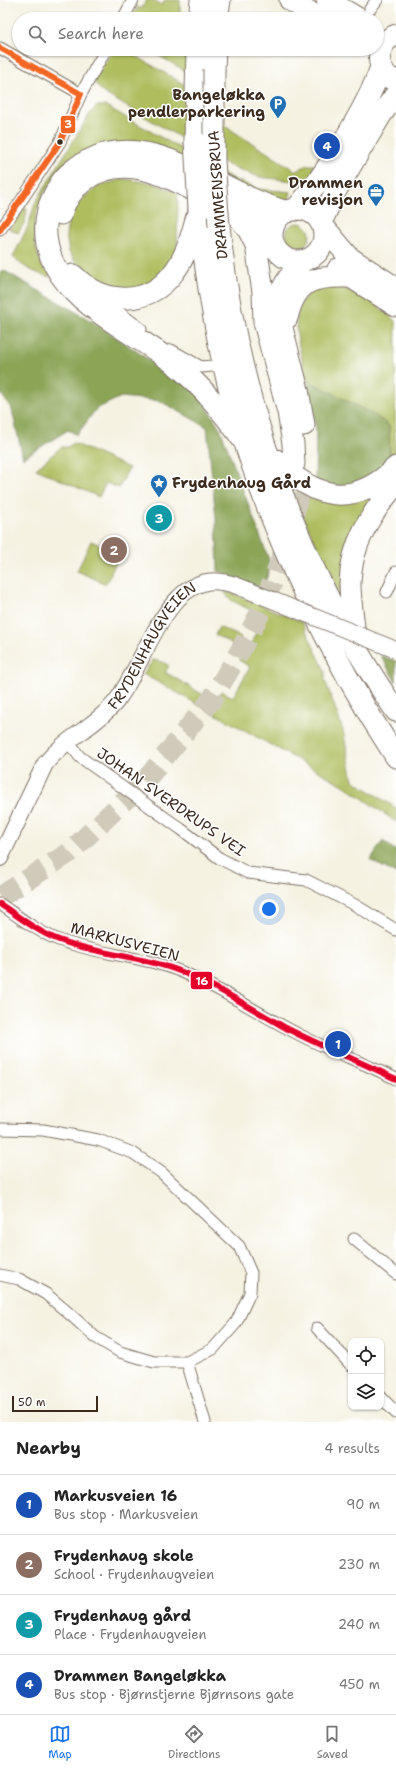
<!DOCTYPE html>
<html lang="en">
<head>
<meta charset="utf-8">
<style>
  :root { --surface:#fff; --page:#f2f2f2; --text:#222; --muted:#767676; --line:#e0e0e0; --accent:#1a73e8 }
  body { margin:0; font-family:"Shantell Sans",sans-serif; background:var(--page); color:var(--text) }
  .controls { position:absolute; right:12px; bottom:12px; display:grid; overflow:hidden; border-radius:8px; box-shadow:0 1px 3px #0004 }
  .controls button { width:36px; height:36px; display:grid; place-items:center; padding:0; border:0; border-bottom:1px solid var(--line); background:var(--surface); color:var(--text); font:20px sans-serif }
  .scale { position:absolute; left:12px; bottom:10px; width:86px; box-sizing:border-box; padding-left:4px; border:2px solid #3b2a1e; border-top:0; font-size:11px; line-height:14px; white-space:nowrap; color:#3b2a1e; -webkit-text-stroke:3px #fff; paint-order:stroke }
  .you { position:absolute; left:269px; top:909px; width:14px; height:14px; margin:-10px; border:3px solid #fff; border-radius:50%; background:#1a73e8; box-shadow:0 0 0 6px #1a73e833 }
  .badge { display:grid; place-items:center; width:26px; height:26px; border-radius:50%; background:var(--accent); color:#fff; font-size:13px; font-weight:700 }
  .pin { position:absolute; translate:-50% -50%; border:2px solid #fff; box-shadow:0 1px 4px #0006 }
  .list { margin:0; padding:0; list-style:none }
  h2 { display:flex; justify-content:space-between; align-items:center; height:52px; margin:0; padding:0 16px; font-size:17px }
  h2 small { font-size:13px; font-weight:400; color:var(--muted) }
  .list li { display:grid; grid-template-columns:26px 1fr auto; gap:12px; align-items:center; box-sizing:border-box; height:60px; padding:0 16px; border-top:1px solid var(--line) }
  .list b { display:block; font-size:15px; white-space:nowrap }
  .list p { margin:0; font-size:13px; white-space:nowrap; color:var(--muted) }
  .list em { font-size:13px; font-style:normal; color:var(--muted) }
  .icon { flex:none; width:22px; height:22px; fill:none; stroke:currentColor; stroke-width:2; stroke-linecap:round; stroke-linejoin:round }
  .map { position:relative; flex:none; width:396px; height:1422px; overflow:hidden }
  .search { position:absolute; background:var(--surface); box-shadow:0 1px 3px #0004; left:12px; right:12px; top:12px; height:44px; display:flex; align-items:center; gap:10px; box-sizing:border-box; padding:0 14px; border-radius:22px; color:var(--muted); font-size:15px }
  .sheet { height:292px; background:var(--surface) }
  nav { display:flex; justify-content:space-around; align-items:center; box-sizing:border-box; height:56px; border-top:1px solid var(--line); background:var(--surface); font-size:11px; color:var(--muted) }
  nav a { display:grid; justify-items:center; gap:2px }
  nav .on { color:var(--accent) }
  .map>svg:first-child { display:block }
</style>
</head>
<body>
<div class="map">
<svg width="396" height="1422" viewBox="0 0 396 1422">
  <rect width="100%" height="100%" fill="#fff"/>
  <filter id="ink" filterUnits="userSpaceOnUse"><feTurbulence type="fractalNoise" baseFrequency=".025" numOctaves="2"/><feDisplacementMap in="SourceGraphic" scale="8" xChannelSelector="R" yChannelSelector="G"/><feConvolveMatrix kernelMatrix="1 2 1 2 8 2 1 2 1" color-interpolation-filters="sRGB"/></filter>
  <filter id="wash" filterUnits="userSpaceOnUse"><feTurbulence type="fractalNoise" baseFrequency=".012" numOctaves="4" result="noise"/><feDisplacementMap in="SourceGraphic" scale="16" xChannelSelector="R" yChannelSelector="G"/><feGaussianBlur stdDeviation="0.9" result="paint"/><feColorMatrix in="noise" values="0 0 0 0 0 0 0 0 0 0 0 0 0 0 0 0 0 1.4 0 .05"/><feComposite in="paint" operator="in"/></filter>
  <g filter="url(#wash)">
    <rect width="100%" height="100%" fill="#f5f2e2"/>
    <path fill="#afbd5f" stroke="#75743e" d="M147 0H154L162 5 165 0H180V19H131L138 7 141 9Z
      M119 49H124L189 87 184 100 296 171 307 165H314L310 186 294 181 259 177 228 165 102 92 94 82 112 51Z
      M146 49H190L187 72 147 49Z
      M97 106H106L236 180 260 189 291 192 289 200 277 201 104 144C98 146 90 148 84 151 74 156 68 163 61 171 34 200 26 233 44 270L47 269 50 275 49 277C37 274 21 266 13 257L28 226 35 203 91 112Z
      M124 179 152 183 178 193 177 250 167 268 155 279 135 289 113 290 93 282 78 266 69 252 66 235 69 217 84 197 101 185Z
      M24 208 27 209 25 222 18 233 9 229Z
      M286 235a12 12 0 1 1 24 0a12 12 0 1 1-24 0Z
      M335 285C358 293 379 304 396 322L395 457 390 456 389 426 376 416 307 380C302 355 290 327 301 303 303 298 309 293 312 288Z
      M74 443 129 468 119 488 106 483 99 497 36 469 61 447H67Z
      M375 493 342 599 302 514 296 495 329 502Z
      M91 541 120 554 106 584 77 571Z
      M224 592 231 593 302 622 325 671V680L343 730 353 780 396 808V822L345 786 143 674 153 660 163 662 169 666 165 672 215 702 221 691 233 697 250 667 239 660 244 650 215 635 219 627 241 637 240 640 250 645 264 617 231 600Z"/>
    <path fill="#8ba456" stroke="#63673a" d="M3 270 95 323 198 393 220 428 271 565 263 589 218 571 216 519 207 427 160 401 121 397 96 409 77 435 68 430 23 458 12 410 0 392V272Z
      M307 380 376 416 389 426 390 455 395 457 393 461 365 480 345 487 315 481 316 429Z
      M381 656 396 661V682Z
      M383 841 396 851V874L370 860Z"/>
  </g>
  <g filter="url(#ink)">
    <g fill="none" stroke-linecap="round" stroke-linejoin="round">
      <path stroke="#d0cabb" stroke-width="21" stroke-dasharray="21 10" stroke-linecap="butt" d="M0 897 69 853 144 782 212 699 239 653 259 615 274 578 286 546 304 474"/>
      <defs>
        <path id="street" d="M370 9 377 0
          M123 19 133 0
          M0 48 81 94
          M0 230 17 207 60 142 81 94 106 49
          M100 298 141 329
          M171 350 201 367 224 365
          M387 592 396 572
          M67 741 80 757 181 829 219 858 248 873 306 880 355 905 396 930
          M0 904C19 917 38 932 59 940 99 955 144 956 182 972 223 989 260 1015 300 1035 331 1051 364 1063 396 1079
          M0 1129 43 1130 98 1140 133 1153 162 1173 239 1246 251 1273 250 1293 236 1323 213 1349 187 1362H154L120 1352 95 1337 72 1316 46 1294 19 1279 0 1275
          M354 1239 396 1274
          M317 1328 351 1365
          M187 1362 205 1422
          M381 1397 396 1413"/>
        <g id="secondary">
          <path id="s1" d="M0 858 45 764C65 738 93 728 114 704 143 671 165 572 222 582 230 583 238 586 245 589"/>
        </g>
        <path id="highway" d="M290 0 321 19
          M327 0 359 19
          M199 19 201 0
          M217 19 220 0
          M396 35C374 43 374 73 396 81
          M214 69 215 49
          M195 141 197 49
          M272 235a26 26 0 1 1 52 0a26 26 0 1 1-52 0Z
          M199 210C206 282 218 352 238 421 273 538 329 655 396 757
          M295 210C315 188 330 164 345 139 359 116 372 93 381 67
          M61 214C65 200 73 189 85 180 126 150 172 179 210 199 223 205 240 211 252 218 260 223 266 230 272 237
          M237 215 248 229 256 245 263 292 264 322 288 412 293 444 294 464
          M321 223 335 192 381 115 396 94
          M219 226C224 272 231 318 242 363 270 484 325 609 396 711
          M323 226 350 258 396 288
          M303 261C290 275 279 288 277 308L298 390 304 425
          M338 269 396 306
          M73 275C103 305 148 308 174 272 186 257 191 237 196 219
          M287 318C296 280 313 276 349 277
          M246 444C225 415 204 388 176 365 125 324 26 289 49 206 51 199 56 191 60 184 65 175 77 166 87 161 138 133 194 171 240 193 255 201 271 207 287 212
          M276 460C315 499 353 509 396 467
          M355 639C354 621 350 602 350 583 351 544 371 513 396 484"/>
      </defs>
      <use href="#street" stroke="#7c7063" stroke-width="13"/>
      <use href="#secondary" stroke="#7c7063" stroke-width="18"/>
      <use href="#highway" stroke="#7c7063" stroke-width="23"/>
      <use href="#street" stroke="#fff" stroke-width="11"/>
      <use href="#secondary" stroke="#fff" stroke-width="16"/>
      <use href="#highway" stroke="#fff" stroke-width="21"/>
      <defs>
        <path id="secondary-bridge" d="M245 589 396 650"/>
        <path id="highway-bridge" d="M214 69V161L219 226
          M195 141 199 210"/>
      </defs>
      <use href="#secondary-bridge" stroke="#7c7063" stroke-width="18" stroke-linecap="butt"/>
      <use href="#highway-bridge" stroke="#7c7063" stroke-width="23" stroke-linecap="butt"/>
      <use href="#secondary-bridge" stroke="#fff" stroke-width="16"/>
      <use href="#highway-bridge" stroke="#fff" stroke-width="21"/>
      <defs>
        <path id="bus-1" d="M0 904C19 917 38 932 59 940 99 955 143 956 182 972 219 987 252 1009 286 1028 322 1047 360 1061 396 1079"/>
        <path id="bus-2" d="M0 48 81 94 60 142 0 230"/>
      </defs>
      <use href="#bus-1" stroke="#fff" stroke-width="9"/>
      <use href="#bus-2" stroke="#fff" stroke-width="9"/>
      <use href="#bus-1" stroke="#e4002b" stroke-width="6"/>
      <use href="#bus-2" stroke="#f26522" stroke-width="6"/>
    </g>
  </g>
  <defs>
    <symbol id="parking-pin" viewBox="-11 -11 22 30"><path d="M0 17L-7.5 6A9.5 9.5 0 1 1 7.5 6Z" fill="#1f6fb2" stroke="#fff"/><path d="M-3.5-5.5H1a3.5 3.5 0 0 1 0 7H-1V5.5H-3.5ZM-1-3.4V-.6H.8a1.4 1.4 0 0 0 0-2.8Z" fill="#fff"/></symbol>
    <symbol id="office-pin" viewBox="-11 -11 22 30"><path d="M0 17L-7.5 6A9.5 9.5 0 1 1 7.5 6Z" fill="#1f6fb2" stroke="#fff"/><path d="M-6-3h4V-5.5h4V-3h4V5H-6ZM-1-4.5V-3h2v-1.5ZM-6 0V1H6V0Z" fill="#fff"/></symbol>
    <symbol id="sight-pin" viewBox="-11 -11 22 30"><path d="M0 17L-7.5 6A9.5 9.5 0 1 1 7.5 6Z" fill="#1f6fb2" stroke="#fff"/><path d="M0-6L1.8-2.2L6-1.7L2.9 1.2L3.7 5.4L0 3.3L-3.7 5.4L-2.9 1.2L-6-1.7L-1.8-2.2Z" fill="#fff"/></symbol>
  </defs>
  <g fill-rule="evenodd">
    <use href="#parking-pin" x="268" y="94" width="20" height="27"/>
    <use href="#office-pin" x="366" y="182" width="20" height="27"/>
    <use href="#sight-pin" x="149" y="473" width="20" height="27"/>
  </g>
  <circle fill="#3b2a1e" stroke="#fff" stroke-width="1.5" cx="60" cy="142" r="3.5"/>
  <g text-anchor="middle" stroke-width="3" stroke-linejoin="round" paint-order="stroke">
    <g font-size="15" font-weight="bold" fill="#3b2a1e" stroke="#fff" text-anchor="end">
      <text x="265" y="100">Bangeløkka<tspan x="265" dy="17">pendlerparkering</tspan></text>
      <text x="363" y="188">Drammen<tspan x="363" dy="17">revisjon</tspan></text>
      <text x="172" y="488" text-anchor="start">Frydenhaug Gård</text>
    </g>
    <g font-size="15" fill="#3b2a1e" stroke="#fff">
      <text transform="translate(218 195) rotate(-94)" y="5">DRAMMENSBRUA</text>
      <text dy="5" stroke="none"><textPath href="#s1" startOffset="266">FRYDENHAUGVEIEN</textPath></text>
      <text transform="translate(171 802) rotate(35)" y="5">JOHAN SVERDRUPS VEI</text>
      <text transform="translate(125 942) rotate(15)" y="5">MARKUSVEIEN</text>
    </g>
  </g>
  <g stroke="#fff" stroke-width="1.5">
    <rect x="60" y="115" width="16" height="19" rx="4" fill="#f26522"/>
    <rect x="190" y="971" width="23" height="19" rx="4" fill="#e4002b"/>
  </g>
  <g font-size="11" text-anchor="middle" font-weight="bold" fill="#fff">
    <text x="68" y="128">3</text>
    <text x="202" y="985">16</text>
  </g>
</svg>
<div class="controls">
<button><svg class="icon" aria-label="locate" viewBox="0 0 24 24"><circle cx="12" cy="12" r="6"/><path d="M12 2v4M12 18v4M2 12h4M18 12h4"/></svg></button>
<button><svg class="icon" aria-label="layers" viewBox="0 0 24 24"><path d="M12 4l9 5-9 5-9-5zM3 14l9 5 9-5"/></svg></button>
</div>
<div class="scale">50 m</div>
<div class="you"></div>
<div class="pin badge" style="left:338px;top:1044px;background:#1a4fb4">1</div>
<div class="pin badge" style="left:114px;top:550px;background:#8d6e63">2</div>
<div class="pin badge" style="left:159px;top:518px;background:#0f9aa8">3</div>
<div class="pin badge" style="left:327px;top:146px;background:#1a4fb4">4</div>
<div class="search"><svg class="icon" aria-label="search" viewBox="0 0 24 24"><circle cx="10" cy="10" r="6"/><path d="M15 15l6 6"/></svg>Search here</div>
</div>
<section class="sheet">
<h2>Nearby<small>4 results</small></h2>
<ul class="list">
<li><span class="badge" style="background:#1a4fb4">1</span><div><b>Markusveien 16</b><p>Bus stop · Markusveien</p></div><em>90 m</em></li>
<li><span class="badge" style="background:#8d6e63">2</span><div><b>Frydenhaug skole</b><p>School · Frydenhaugveien</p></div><em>230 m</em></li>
<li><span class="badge" style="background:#0f9aa8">3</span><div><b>Frydenhaug gård</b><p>Place · Frydenhaugveien</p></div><em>240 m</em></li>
<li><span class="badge" style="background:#1a4fb4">4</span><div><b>Drammen Bangeløkka</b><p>Bus stop · Bjørnstjerne Bjørnsons gate</p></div><em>450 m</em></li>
</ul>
</section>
<nav>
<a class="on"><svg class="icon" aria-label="map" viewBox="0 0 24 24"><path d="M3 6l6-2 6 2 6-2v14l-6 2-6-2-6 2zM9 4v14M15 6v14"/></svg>Map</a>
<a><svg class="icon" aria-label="directions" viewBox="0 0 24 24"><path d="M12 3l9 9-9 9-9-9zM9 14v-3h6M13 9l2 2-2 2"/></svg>Directions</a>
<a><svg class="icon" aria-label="saved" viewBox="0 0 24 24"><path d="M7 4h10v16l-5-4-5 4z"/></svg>Saved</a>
</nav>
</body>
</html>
